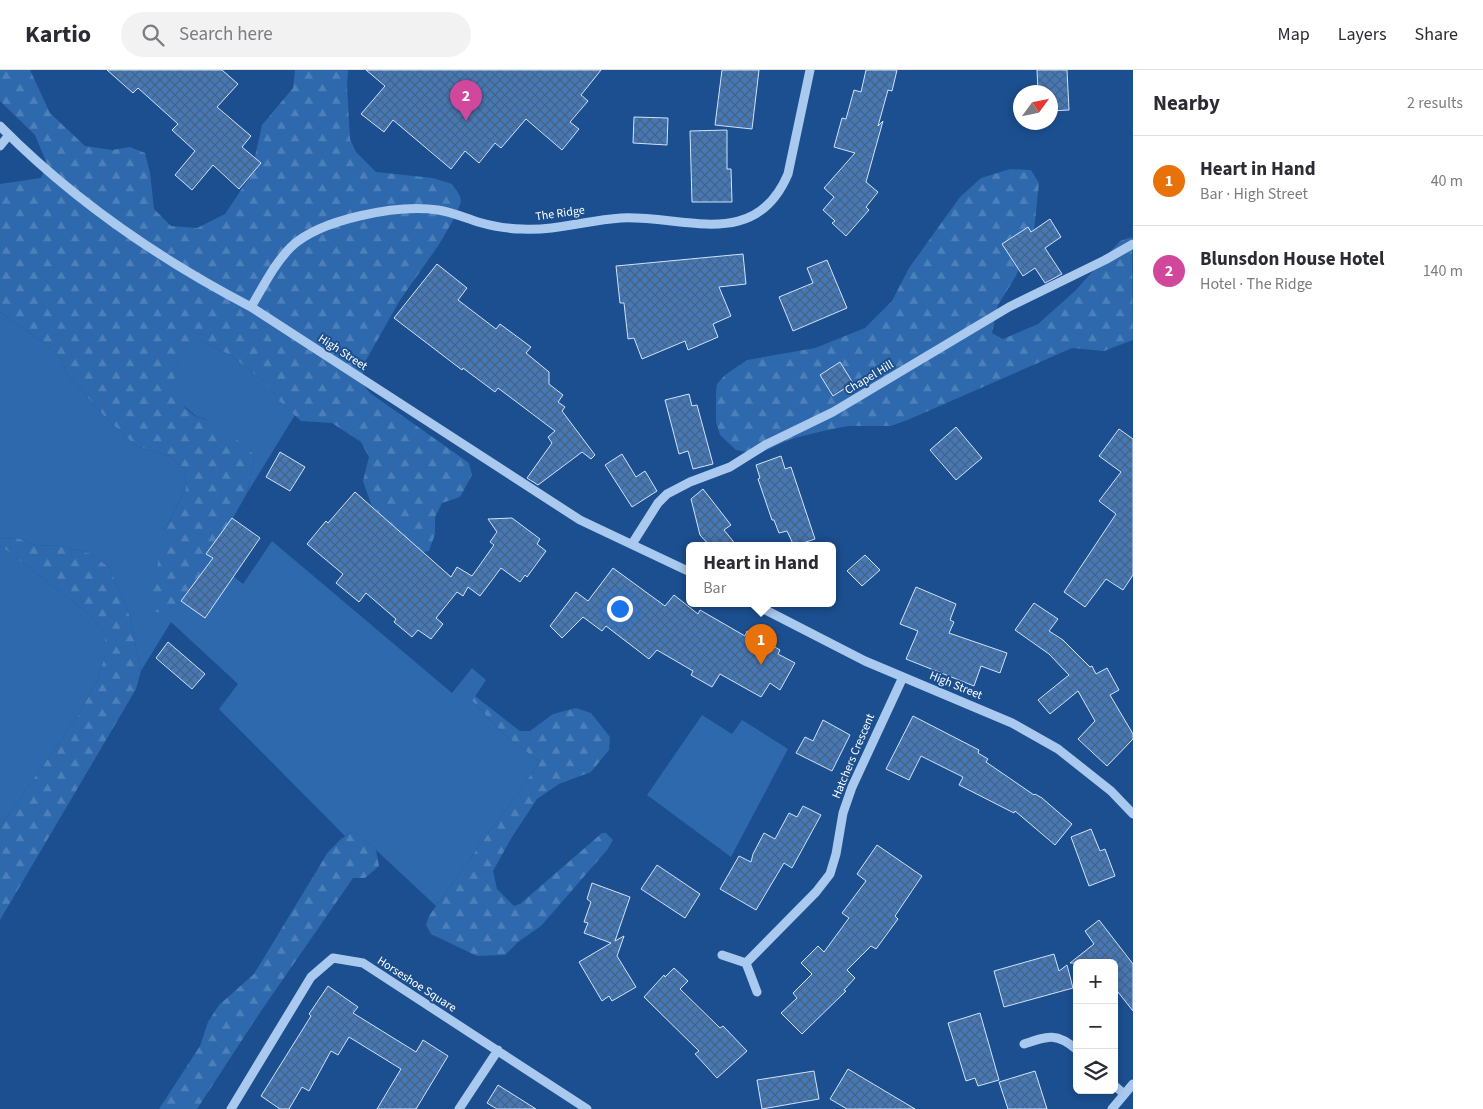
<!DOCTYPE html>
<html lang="en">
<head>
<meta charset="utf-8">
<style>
  :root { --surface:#fff; --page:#f2f2f3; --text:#2b2b33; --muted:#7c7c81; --line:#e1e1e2; --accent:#2563eb }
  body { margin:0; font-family:"Source Sans 3",sans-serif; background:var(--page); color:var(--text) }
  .controls { position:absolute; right:15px; bottom:15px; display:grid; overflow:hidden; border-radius:8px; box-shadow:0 2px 8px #0003 }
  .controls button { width:45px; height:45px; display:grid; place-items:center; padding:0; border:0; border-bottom:1px solid var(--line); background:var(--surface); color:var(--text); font:25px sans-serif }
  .compass { position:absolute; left:1013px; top:15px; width:45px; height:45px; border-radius:50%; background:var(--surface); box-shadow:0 2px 8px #0003; rotate:57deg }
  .you { position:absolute; left:619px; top:538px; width:18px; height:18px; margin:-12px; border:4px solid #fff; border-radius:50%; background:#1a73e8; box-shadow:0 0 0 8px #1a73e833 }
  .badge { display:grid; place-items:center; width:32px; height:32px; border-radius:50%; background:var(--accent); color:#fff; font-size:16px; font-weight:700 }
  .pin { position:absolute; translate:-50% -41px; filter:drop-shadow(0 1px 2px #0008) }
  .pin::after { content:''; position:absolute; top:26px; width:18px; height:15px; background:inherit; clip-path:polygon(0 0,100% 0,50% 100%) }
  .popup { position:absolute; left:686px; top:472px; width:150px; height:65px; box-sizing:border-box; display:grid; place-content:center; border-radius:8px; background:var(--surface); filter:drop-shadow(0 1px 4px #0005); font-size:16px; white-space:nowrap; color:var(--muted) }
  .popup b { font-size:19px; color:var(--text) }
  .popup::after { content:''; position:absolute; left:50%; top:100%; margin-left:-10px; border:10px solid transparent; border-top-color:var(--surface) }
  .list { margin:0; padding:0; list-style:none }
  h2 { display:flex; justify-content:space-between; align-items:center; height:65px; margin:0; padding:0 20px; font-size:21px }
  h2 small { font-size:16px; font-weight:400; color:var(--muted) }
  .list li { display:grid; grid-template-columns:32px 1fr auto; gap:15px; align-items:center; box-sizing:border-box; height:90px; padding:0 20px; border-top:1px solid var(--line) }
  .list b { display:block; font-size:19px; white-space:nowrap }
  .list p { margin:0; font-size:16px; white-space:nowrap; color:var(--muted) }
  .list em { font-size:16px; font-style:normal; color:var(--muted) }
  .icon { flex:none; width:28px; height:28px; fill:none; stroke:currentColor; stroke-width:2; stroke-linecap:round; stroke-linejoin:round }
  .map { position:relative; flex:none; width:1133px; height:1039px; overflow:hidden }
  header { display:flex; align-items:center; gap:30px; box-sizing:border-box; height:70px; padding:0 25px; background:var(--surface); border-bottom:1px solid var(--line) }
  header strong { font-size:24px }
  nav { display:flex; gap:28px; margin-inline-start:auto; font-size:18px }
  .search { width:350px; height:45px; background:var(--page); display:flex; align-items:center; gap:12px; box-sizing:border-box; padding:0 18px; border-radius:28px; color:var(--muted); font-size:19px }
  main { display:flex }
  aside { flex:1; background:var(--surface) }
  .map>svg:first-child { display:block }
</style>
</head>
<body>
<header>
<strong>Kartio</strong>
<div class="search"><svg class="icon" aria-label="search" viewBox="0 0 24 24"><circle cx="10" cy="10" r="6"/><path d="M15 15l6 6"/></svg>Search here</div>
<nav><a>Map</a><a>Layers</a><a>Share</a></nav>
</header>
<main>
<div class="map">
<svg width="1133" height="1039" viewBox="0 0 1133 1039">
  <defs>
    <pattern id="forest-firs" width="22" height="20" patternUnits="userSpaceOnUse" patternTransform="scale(1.25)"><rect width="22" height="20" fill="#2e69ad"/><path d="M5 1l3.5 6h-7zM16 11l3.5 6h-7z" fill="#4d80b9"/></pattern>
    <pattern id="building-cross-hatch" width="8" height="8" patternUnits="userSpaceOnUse" patternTransform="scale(1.25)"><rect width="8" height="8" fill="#4478b7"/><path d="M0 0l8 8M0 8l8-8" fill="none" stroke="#486282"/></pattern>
  </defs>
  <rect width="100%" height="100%" fill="#1b4f8f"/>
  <path fill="#2e69ad" d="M0 242 47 275 60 287 67 304 105 347 136 376 170 386 185 400 186 419 165 459 201 505 210 487 243 514 272 471 452 623 472 598 486 610 472 631 505 665 540 692 436 836 376 780 353 761 345 766 219 639 238 614 171 552 141 601 130 547 110 498 89 483 60 476 35 475 17 468 0 469Z
    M200 270 232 286 267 314 280 332 295 345 247 423 255 386 206 349 197 347 179 332 174 317V304L181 284 190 273Z
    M0 475 84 540 105 562V585L98 609 79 644 0 757Z
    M702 645 732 664 742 650 788 679 731 787 647 725Z"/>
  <path fill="url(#forest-firs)" d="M0 0H30L50 43 85 76 112 80 130 77 145 83 150 103 154 139 171 156 197 158 225 144 251 105 262 55 293 18 295 0H348L347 16 350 69 356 82 376 102 433 108 452 114 460 126 461 132 455 147 438 176 400 230 365 292 361 312 370 323 469 393 472 405 460 427 442 433 435 447V464L429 481 418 483 399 469 372 437 363 411 369 387 361 372 332 353 301 351 280 332 267 314 232 286 200 270C187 274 183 280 178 293 170 316 175 332 195 346 200 349 205 348 210 351 226 361 241 372 255 386L247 423 201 505 181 536 173 543 154 542 152 522 165 459 186 419 185 400 170 386 136 376 105 347 67 304 60 287 47 275 0 242V114L41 108 47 94 35 65 0 31Z
    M1010 99 1031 100 1039 113 1034 161 1016 206 998 235 992 263 1003 269 1038 254 1075 221 1120 171 1132 167 1133 270 1104 281 1072 278 910 349 891 356H848L823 361 791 369 758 384 736 380 720 365 716 352V322L717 314 725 305 747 290 815 278 865 258 892 231 909 198 960 127 981 108Z
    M17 468 35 475 60 476 89 483 110 498 130 547 141 601 136 619 0 850V757L79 644 98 609 105 585V562L84 540 0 475V469Z
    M475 626 520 661H530L553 644 576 638 591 643 610 667 609 680 591 702 559 714 537 729 512 767 493 801 497 819 514 836 520 834 602 763H606L613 770 607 780 541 856 518 872 505 885 477 886 431 864 426 855 429 846 436 836 540 692 505 665 472 631Z
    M353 761 376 780 379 796 365 808H353L259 944 197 1039H159L200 976 208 952 219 935 254 904 328 782 341 769Z"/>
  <path fill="url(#building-cross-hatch)" stroke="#cfe3fa" d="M107 0H222L238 14 217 37 251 66 242 77 261 93 239 119 213 95 192 120 175 105 195 81 172 60 178 54 138 18 133 23Z
    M366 0H601L581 25 588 31 570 52 579 59 562 80 526 49 501 78 495 73 479 93 465 81 451 99 393 50 384 62 361 44 385 16Z
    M722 0H759L752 59 715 55Z
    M866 0H897L892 21 888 20 878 56 883 51 866 112 878 122 866 137 869 140 846 166 832 153 835 151 823 140 834 127 824 118 855 83 834 77 842 48 846 49 854 20 861 22Z
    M1037 0H1067L1069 40 1050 41V22H1038Z
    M634 47 668 48 667 75 633 73Z
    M727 60V99H731L732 132H692L690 61Z
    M1050 149 1061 167 1045 178 1062 204 1045 213 1035 198 1023 206 1002 174 1028 157 1031 162Z
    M743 184 746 214 719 217 731 246 713 254 718 267 688 280 685 271 642 289 634 268 628 269 624 233H620L616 196Z
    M827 190 847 238 793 261 779 227 813 213 807 198Z
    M437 194 467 218 458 230 496 259 500 254 531 277 526 283 549 302V314L563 325 558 332 565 337 562 341 595 385 591 389 582 382 538 415 527 408 552 373 548 367 555 361 498 318 495 322 463 298 462 300 394 248Z
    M840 292 853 313 833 326 820 305Z
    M689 324 692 336 697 335 713 394 693 399 688 381 679 384 665 330Z
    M956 357 982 388 956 410 930 380Z
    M1119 359 1133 369V505L1123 520 1106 509 1085 537 1064 522 1116 444 1099 431 1121 402 1099 386Z
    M280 382 305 397 290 421 266 407Z
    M622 384 636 407 645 401 657 421 632 437 605 395Z
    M781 386 785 399 791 397 815 469 794 476 787 461 779 463 774 450H772L758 409 760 408 756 395Z
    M703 419 731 455 724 460 737 476H710L700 465 691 429Z
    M355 422 451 507 457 497 472 506 494 475 490 472 497 462 488 449 512 448 540 469 537 474 546 481 527 507 525 505 520 512 501 498 480 526 468 517 463 526 457 522 436 548 443 554 431 569 418 560 412 567 394 552 396 549 366 523 359 532 336 513 343 504 307 474 326 451 328 453Z
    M232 448 260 468 205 548 181 531 213 488 206 484Z
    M865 485 880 500 862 516 847 501Z
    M613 498 665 536 674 525 698 544 700 540 745 566 747 561 780 580 778 584 795 593 780 620 770 613 761 627 720 604 712 617 691 605 693 601 657 580 649 589 606 556 602 561 583 547 562 568 550 556 576 522 588 531Z
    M916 517 956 534 950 550 954 552 949 563 1007 583 1000 603 981 596 974 616 906 589 918 561 900 554Z
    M1034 533 1058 549 1049 561 1063 570 1090 597 1092 596 1096 604 1107 598 1119 620 1110 625 1133 664V669L1107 696 1078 669 1095 651 1078 621 1050 644 1038 630 1069 605 1049 584 1015 560Z
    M168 572 205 604 192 619 156 588Z
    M913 646 979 680 978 683 988 689 986 692 1034 725 1035 724 1042 728 1072 754 1055 775 1015 741 1014 743 959 715 963 707 921 686 909 710 886 699Z
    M823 650 850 665 832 701 796 683 805 667 813 671Z
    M803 736 821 745 792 798 784 793 756 840 720 819 739 786 751 792 753 784 764 763 775 769 789 743 797 747Z
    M1091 759 1100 781 1105 779 1115 806 1089 816 1071 767Z
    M877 775 922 806 895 846 898 849 876 879 871 876 847 900 855 908 844 920 846 921 802 964 781 943 797 928 793 923 812 904 801 893 818 876 824 882 849 848 842 843 866 811 857 804Z
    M657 795 700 824 685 848 641 819Z
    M592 813 630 827 615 871 624 866 617 886 636 917 612 931 609 926 602 931 579 892 611 873 584 863 588 853 584 852 591 832 587 829Z
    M1099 850 1133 894V941L1114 917V893H1070L1094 874 1085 861Z
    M1054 884 1059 901 1067 895 1073 918 1004 937 994 901Z
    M674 898 688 911 680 919 720 958 723 956 747 981 717 1008 695 984 699 981 644 927 664 905 665 907Z
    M328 916 358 937 353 943 416 982 423 970 448 986 416 1039H377L401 999 349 967 338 985 331 981 309 1021 302 1017 289 1039H280L261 1026 311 946 309 944Z
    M980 943 999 1010 978 1016 975 1008 966 1011 948 953Z
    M848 999 915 1039H847L830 1029Z
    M814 1001 819 1029 762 1039 757 1010Z
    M1035 1001 1047 1039H1008L999 1012Z
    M498 1015 536 1039H497L487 1033Z"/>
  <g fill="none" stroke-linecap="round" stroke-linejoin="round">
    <path stroke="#a9c9ee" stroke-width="9" d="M0 56C73 130 159 189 251 237L580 450 690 502
      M0 76 9 65
      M251 237C263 217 274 194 291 177 320 149 398 134 438 140 452 142 465 148 478 152 492 156 508 159 523 159 555 161 588 150 621 148 684 145 755 182 788 104L810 0
      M632 474 658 433 667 424 690 412 730 397 765 375 833 342 1009 237 1105 190 1133 174
      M754 534 865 591 1012 653 1058 679 1111 721 1133 744
      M722 885 746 893 757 922
      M746 893 816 822 830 804 836 784 843 743 852 717 903 607
      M1024 974C1047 966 1057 962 1077 980
      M1114 1015 1124 1024
      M231 1039 311 907 333 888 363 893 587 1039
      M459 1039 498 980
      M1112 1039 1133 1014"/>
  </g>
  <g text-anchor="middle" stroke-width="4" stroke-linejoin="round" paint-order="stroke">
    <g font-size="12" fill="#fff" stroke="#1b4f8f">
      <text transform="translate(560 143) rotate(-8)" y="4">The Ridge</text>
      <text transform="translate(343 282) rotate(33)" y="4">High Street</text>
      <text transform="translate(869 307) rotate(-31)" y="4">Chapel Hill</text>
      <text transform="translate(956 615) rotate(22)" y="4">High Street</text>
      <text transform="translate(853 686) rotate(-67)" y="4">Hatchers Crescent</text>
      <text transform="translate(417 914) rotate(33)" y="4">Horseshoe Square</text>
    </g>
  </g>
</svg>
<div class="controls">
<button>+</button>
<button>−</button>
<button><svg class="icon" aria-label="layers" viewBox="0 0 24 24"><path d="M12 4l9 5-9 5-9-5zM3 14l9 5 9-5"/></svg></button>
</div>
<svg class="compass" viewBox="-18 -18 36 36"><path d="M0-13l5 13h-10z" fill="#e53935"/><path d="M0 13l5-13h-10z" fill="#7c7c81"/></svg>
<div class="you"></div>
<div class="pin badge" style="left:761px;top:595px;background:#e8710a">1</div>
<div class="popup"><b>Heart in Hand</b>Bar</div>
<div class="pin badge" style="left:466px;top:51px;background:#d1479c">2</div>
</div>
<aside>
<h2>Nearby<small>2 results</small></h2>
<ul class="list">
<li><span class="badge" style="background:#e8710a">1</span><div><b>Heart in Hand</b><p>Bar · High Street</p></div><em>40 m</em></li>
<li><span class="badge" style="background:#d1479c">2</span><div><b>Blunsdon House Hotel</b><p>Hotel · The Ridge</p></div><em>140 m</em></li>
</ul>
</aside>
</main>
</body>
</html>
